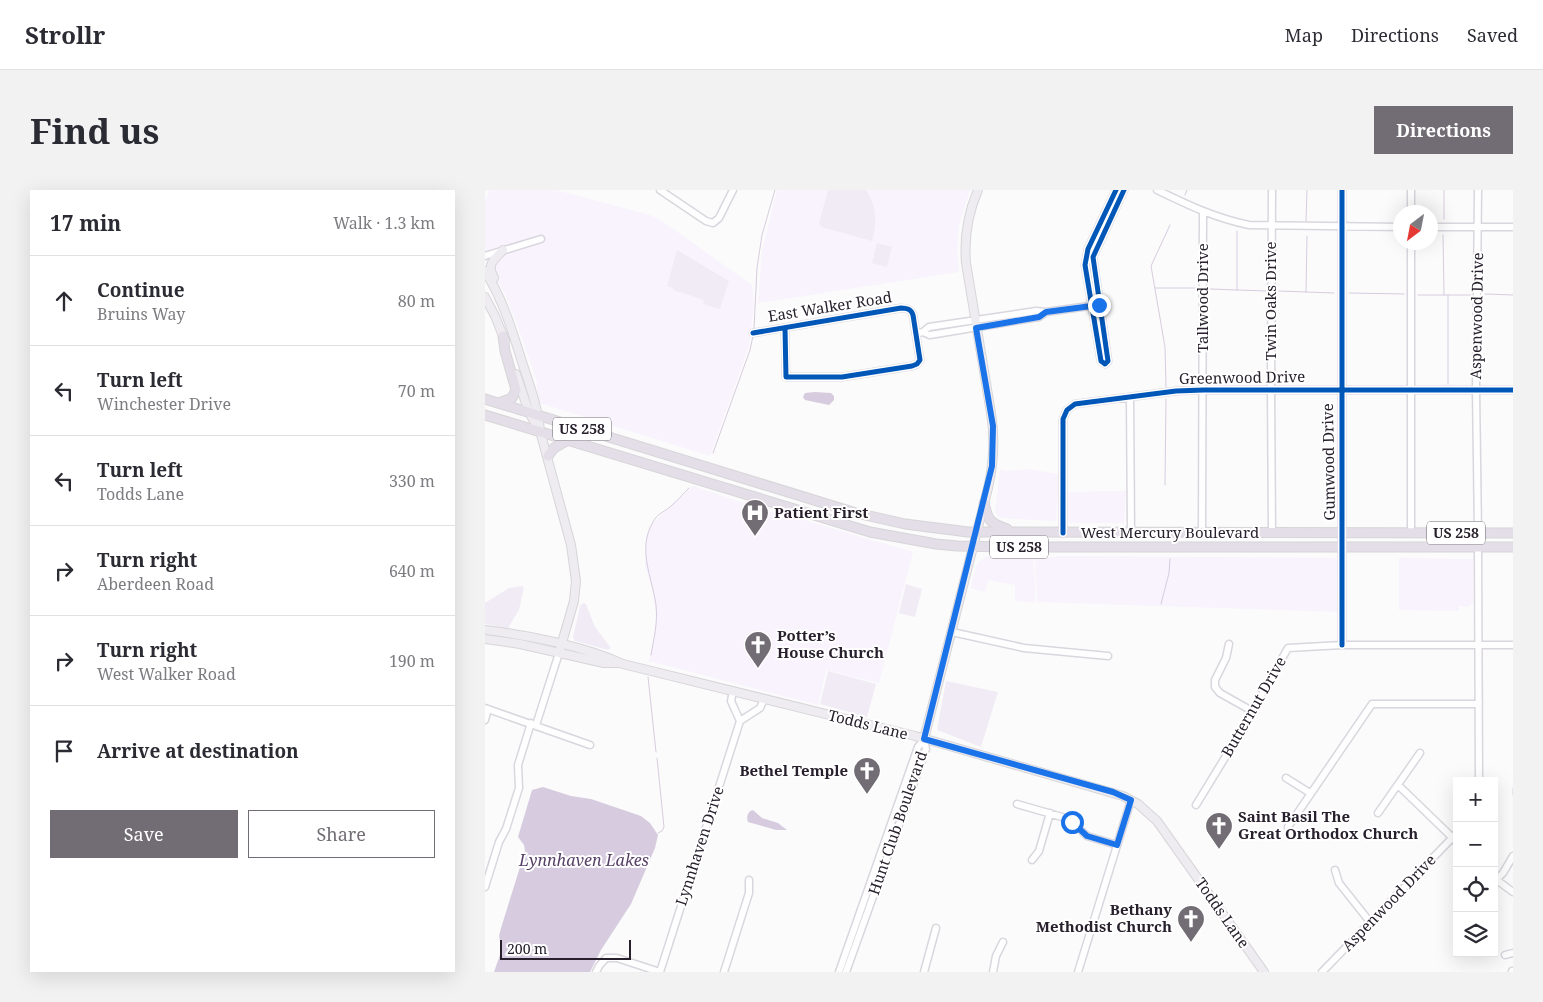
<!DOCTYPE html>
<html lang="en">
<head>
<meta charset="utf-8">
<style>
  :root { --surface:#fff; --page:#f2f2f3; --text:#2b2b33; --muted:#7c7c81; --line:#e1e1e2; --accent:#726d75 }
  body { margin:0; font-family:"Noto Serif",serif; background:var(--page); color:var(--text) }
  .controls { position:absolute; right:15px; bottom:15px; display:grid; overflow:hidden; border-radius:0px; box-shadow:0 5px 20px #0002 }
  .controls button { width:45px; height:45px; display:grid; place-items:center; padding:0; border:0; border-bottom:1px solid var(--line); background:var(--surface); color:var(--text); font:25px sans-serif }
  .compass { position:absolute; left:908px; top:15px; width:45px; height:45px; border-radius:50%; background:var(--surface); box-shadow:0 5px 20px #0002; rotate:212deg }
  .scale { position:absolute; left:15px; bottom:12px; width:131px; box-sizing:border-box; padding-left:5px; border:2px solid #28212d; border-top:0; font-size:14px; line-height:18px; white-space:nowrap; color:#28212d; -webkit-text-stroke:4px #fff; paint-order:stroke }
  .stop { position:absolute; width:15px; height:15px; margin:-11px; border:4px solid #1a73e8; border-radius:50%; background:#fff }
  .stop.end { background:#1a73e8; border-color:#fff; box-shadow:0 1px 5px #0008 }
  .list { margin:0; padding:0; list-style:none }
  h2 { display:flex; justify-content:space-between; align-items:center; height:65px; margin:0; padding:0 20px; font-size:21px }
  h2 small { font-size:16px; font-weight:400; color:var(--muted) }
  .list li { display:grid; grid-template-columns:32px 1fr auto; gap:15px; align-items:center; box-sizing:border-box; height:90px; padding:0 20px; border-top:1px solid var(--line) }
  .list b { display:block; font-size:19px; white-space:nowrap }
  .list p { margin:0; font-size:16px; white-space:nowrap; color:var(--muted) }
  .list em { font-size:16px; font-style:normal; color:var(--muted) }
  .actions { display:flex; gap:10px; padding:15px 20px }
  .actions a { flex:1; padding:11px 0; border:1px solid var(--accent); border-radius:0px; text-align:center; font-size:18px; color:var(--accent) }
  .actions .main { background:var(--accent); color:#fff }
  .icon { flex:none; width:28px; height:28px; fill:none; stroke:currentColor; stroke-width:2; stroke-linecap:round; stroke-linejoin:round }
  .map { position:relative; flex:none; width:1028px; height:782px; overflow:hidden; border-radius:0px }
  header { display:flex; align-items:center; gap:30px; box-sizing:border-box; height:70px; padding:0 25px; background:var(--surface); border-bottom:1px solid var(--line) }
  header strong { font-size:24px }
  nav { display:flex; gap:28px; margin-inline-start:auto; font-size:18px }
  .intro { display:flex; align-items:center; justify-content:space-between; box-sizing:border-box; height:120px; padding:0 30px }
  h1 { margin:0; font-size:35px }
  .button { padding:12px 22px; border-radius:0px; background:var(--accent); color:#fff; font-size:18px; font-weight:700 }
  main { display:flex; gap:30px; padding:0 30px }
  aside { flex:1; background:var(--surface); border-radius:0px; box-shadow:0 5px 20px #0002 }
  .map>svg:first-child { display:block }
</style>
</head>
<body>
<header>
<strong>Strollr</strong>
<nav><a>Map</a><a>Directions</a><a>Saved</a></nav>
</header>
<div class="intro"><h1>Find us</h1><a class="button">Directions</a></div>
<main>
<aside>
<h2>17 min<small>Walk · 1.3 km</small></h2>
<ul class="list">
<li><svg class="icon" aria-label="ahead" viewBox="0 0 24 24"><path d="M12 20V5M6 11l6-6 6 6"/></svg><div><b>Continue</b><p>Bruins Way</p></div><em>80 m</em></li>
<li><svg class="icon" aria-label="left" viewBox="0 0 24 24"><path d="M17 20v-9H6M10 6l-5 5 5 5"/></svg><div><b>Turn left</b><p>Winchester Drive</p></div><em>70 m</em></li>
<li><svg class="icon" aria-label="left" viewBox="0 0 24 24"><path d="M17 20v-9H6M10 6l-5 5 5 5"/></svg><div><b>Turn left</b><p>Todds Lane</p></div><em>330 m</em></li>
<li><svg class="icon" aria-label="right" viewBox="0 0 24 24"><path d="M7 20v-9h11M14 6l5 5-5 5"/></svg><div><b>Turn right</b><p>Aberdeen Road</p></div><em>640 m</em></li>
<li><svg class="icon" aria-label="right" viewBox="0 0 24 24"><path d="M7 20v-9h11M14 6l5 5-5 5"/></svg><div><b>Turn right</b><p>West Walker Road</p></div><em>190 m</em></li>
<li><svg class="icon" aria-label="arrive" viewBox="0 0 24 24"><path d="M6 21V4h12l-3 4 3 4H6"/></svg><div><b>Arrive at destination</b></div></li>
</ul>
<div class="actions"><a class="main">Save</a><a>Share</a></div>
</aside>
<div class="map">
<svg width="1028" height="782" viewBox="0 0 1028 782">
  <rect width="100%" height="100%" fill="#fbfbfb"/>
  <path fill="#f8f3fc" d="M4 0H71L165 25 177 31 267 95 269 114 264 156 225 266 55 213 52 204V192L37 148 21 106 0 68V11Z
    M292 0H485L474 35 472 60 474 82 273 113 277 61Z
    M515 279 521 281 544 279 573 284 574 295 571 331 514 328 510 322Z
    M208 296 307 329H316L428 362 394 493 341 480 333 515 164 471 170 444 171 424 167 397 160 376 161 347 167 334Z
    M641 301 639 333H585L581 328 583 302Z
    M535 365 548 367 550 391V413L530 411V395L503 390 500 402 485 398 492 374 501 366Z
    M577 366 850 368 853 372 852 422 552 412 550 369Z
    M914 368 988 369V412L983 417 974 416V421L914 420Z"/>
  <path fill="#f1ebf6" d="M343 0H381C392 17 392 33 387 51L336 37 334 33Z
    M392 53 407 57 402 77 387 73Z
    M192 60 244 91 235 119 218 114 219 110 188 100V98L182 96Z
    M421 394 437 399 430 427 414 423Z
    M36 396 39 397 34 420 23 438 0 434V413L24 398Z
    M98 413 101 414 110 437 126 458 123 460 90 451 88 447 95 416Z
    M343 481 391 494 382 527 335 514Z
    M461 491 513 502 496 557 452 540Z"/>
  <path fill="#d7ccdf" d="M330 202 346 203 349 206V210L344 215 320 210 318 207 320 203Z
    M58 597 86 606 106 609 156 626 165 633 173 645 170 658 146 714 116 760 105 782H9L17 759 14 746 16 738 40 661 39 655 33 647 47 600Z
    M268 620 277 628 293 633 302 640H291L263 632C261 627 263 621 268 620Z"/>
  <g fill="none" stroke-linecap="round" stroke-linejoin="round">
    <path stroke="#d7ccdf" stroke-width="1" d="M700 5 702 0
      M959 29V0
      M821 31 822 0
      M752 41V100
      M958 45 959 105
      M670 98H712
      M725 99 781 101
      M794 101 849 103
      M821 102 822 46
      M864 103 919 104
      M1000 104 1028 105
      M933 105H986
      M963 105V194
      M269 139 272 78 277 45 290 0
      M681 197 680 157 666 76 685 35
      M228 263 265 160 268 146
      M680 295 681 209
      M676 414 684 383 685 369
      M166 465C169 448 173 432 171 415 167 387 152 359 168 332 172 324 179 322 185 317 192 311 198 304 204 298
      M163 487 171 562
      M172 568 179 637 177 641 173 643
      M1028 598V605"/>
    <defs>
      <path id="minor" d="M175 0 221 31 228 33 234 28 248 0
        M631 0 603 59 600 75 616 171 620 174 623 171 608 67 639 0
        M672 0C703 15 730 28 764 35L916 37
        M787 0 786 200 787 343
        M857 0V455
        M993 0 991 200 993 343
        M926 22V0
        M946 37H1028
        M926 52V343
        M0 66 56 49
        M438 142 444 137 551 121 561 122 611 115
        M268 143 416 118C422 118 426 119 428 125L435 170 432 174 427 176 357 187H301L300 138
        M434 143 438 142 445 145 554 127 561 122
        M645 207 646 343
        M578 343V229L582 220 590 214 691 201 718 200H1028
        M717 343 718 22
        M993 357 994 591
        M467 442 539 458 623 466
        M744 454 741 468 730 490V497L735 503 767 521
        M0 518 105 555
        M0 530 3 519
        M255 531 275 518 279 509
        M51 535 74 463
        M801 588 825 603
        M913 595 972 652
        M532 614 577 627 587 632 602 646 632 655
        M711 615 752 548 803 458 857 455H1028
        M893 623 935 563
        M803 637 887 514H994
        M547 670 554 661 565 623
        M850 680 854 693 885 732
        M1009 688 1028 702
        M1009 692 1018 683 1028 666
        M0 697 14 652 21 639 34 598 33 575 46 533
        M1020 765 1028 763
        M1027 781 1028 782
        M111 782 114 776 121 768H132L175 782
        M175 782 255 531 246 511 248 501
        M239 782 264 703V690
        M354 782 433 557 439 549
        M361 782 441 559 439 549
        M439 782 451 738
        M508 782 511 766 518 752
        M593 782 646 610
        M837 782 972 643"/>
      <path id="major" d="M0 81C19 111 28 144 39 178 46 199 53 219 55 241L86 355 91 391 89 411 74 463
        M9 88C1 74 9 70 18 60
        M0 107 10 126 20 151
        M31 184 44 222 54 240
        M0 440C42 445 99 456 138 474L430 546 638 606 653 614 672 631 779 782
        M0 449 35 454 119 473H133
        M439 549 503 298C509 272 510 248 506 223L481 73C479 48 483 23 493 0"/>
      <path id="highway" d="M0 209 371 323 420 334 483 342 1028 343
        M14 213 27 208 31 200 20 161 18 146
        M0 225 385 342 451 354 472 356 522 357H1028
        M63 266 69 258 83 250
        M499 313C503 331 505 333 522 339"/>
    </defs>
    <use href="#minor" stroke="#dad6dd" stroke-width="9"/>
    <use href="#major" stroke="#d7d5d8" stroke-width="10"/>
    <use href="#highway" stroke="#d7d5d8" stroke-width="11"/>
    <use href="#minor" stroke="#fefefe" stroke-width="6"/>
    <use href="#major" stroke="#eeecf1" stroke-width="8"/>
    <use href="#highway" stroke="#e3dee7" stroke-width="9"/>
    <defs>
      <path id="cycleway" d="M631 0 603 59 600 75 616 171 620 174 623 171 608 67 639 0
        M857 0V455
        M268 143 416 118C422 118 426 119 428 125L435 170 432 174 427 176 357 187H301L300 138
        M578 343V229L582 220 590 214 691 201 718 200H1028"/>
    </defs>
    <use href="#cycleway" stroke="#fff" stroke-width="8"/>
    <use href="#cycleway" stroke="#0057b8" stroke-width="5"/>
  </g>
  <g fill="none" stroke-linecap="round" stroke-linejoin="round">
    <path stroke="#1a73e8" stroke-width="6" d="M587 632 602 646 632 655 646 610 628 602 439 549 507 276 508 236 491 138 554 127 561 122 614 115"/>
  </g>
  <defs>
    <symbol id="hospital-pin" viewBox="-11 -11 22 30"><path d="M0 17L-7.5 6A9.5 9.5 0 1 1 7.5 6Z" fill="#726d75" stroke="#fff"/><path d="M-5-5h3v3.5h4V-5h3V5h-3V1.5h-4V5h-3Z" fill="#fff"/></symbol>
    <symbol id="church-pin" viewBox="-11 -11 22 30"><path d="M0 17L-7.5 6A9.5 9.5 0 1 1 7.5 6Z" fill="#726d75" stroke="#fff"/><path d="M-1.2-6h2.4v3.5h3.3v2.4h-3.3V6h-2.4V-.1h-3.3v-2.4h3.3Z" fill="#fff"/></symbol>
  </defs>
  <g fill-rule="evenodd">
    <use href="#hospital-pin" x="254" y="307" width="32" height="43"/>
    <use href="#church-pin" x="257" y="439" width="32" height="43"/>
    <use href="#church-pin" x="366" y="565" width="32" height="43"/>
    <use href="#church-pin" x="718" y="620" width="32" height="43"/>
    <use href="#church-pin" x="690" y="713" width="32" height="43"/>
  </g>
  <g text-anchor="middle" stroke-width="4" stroke-linejoin="round" paint-order="stroke">
    <g fill="#fff" stroke="#68646c" stroke-width="1">
      <rect x="68" y="227.5" width="58" height="23" rx="4"/>
      <rect x="942" y="331.5" width="58" height="23" rx="4"/>
      <rect x="505" y="345.5" width="58" height="23" rx="4"/>
    </g>
    <g font-size="14" font-weight="bold" fill="#28212d">
      <text x="97" y="244">US 258</text>
      <text x="971" y="348">US 258</text>
      <text x="534" y="362">US 258</text>
    </g>
    <g font-size="15" fill="#28212d" stroke="#fff">
      <text transform="translate(718 108) rotate(-90)" y="5">Tallwood Drive</text>
      <text transform="translate(786 111) rotate(-90)" y="5">Twin Oaks Drive</text>
      <text transform="translate(345 117) rotate(-9)" y="5">East Walker Road</text>
      <text transform="translate(992 126) rotate(-89)" y="5">Aspenwood Drive</text>
      <text transform="translate(757 188) rotate(-1)" y="5">Greenwood Drive</text>
      <text transform="translate(844 272) rotate(-91)" y="5">Gumwood Drive</text>
      <text x="685" y="348">West Mercury Boulevard</text>
      <text transform="translate(769 517) rotate(-60)" y="5">Butternut Drive</text>
      <text transform="translate(383 535) rotate(14)" y="5">Todds Lane</text>
      <text transform="translate(413 633) rotate(-71)" y="5">Hunt Club Boulevard</text>
      <text transform="translate(215 656) rotate(-72)" y="5">Lynnhaven Drive</text>
      <text transform="translate(904 713) rotate(-46)" y="5">Aspenwood Drive</text>
      <text transform="translate(737 723) rotate(55)" y="5">Todds Lane</text>
    </g>
    <g font-size="15" font-weight="bold" fill="#28212d" stroke="#fff" text-anchor="start">
      <text x="289" y="328">Patient First</text>
      <text x="292" y="451">Potter’s<tspan x="292" dy="17">House Church</tspan></text>
      <text x="363" y="586" text-anchor="end">Bethel Temple</text>
      <text x="753" y="632">Saint Basil The<tspan x="753" dy="17">Great Orthodox Church</tspan></text>
      <text x="687" y="725" text-anchor="end">Bethany<tspan x="687" dy="17">Methodist Church</tspan></text>
    </g>
    <g font-size="16" font-style="italic" fill="#574067" stroke="#fff">
      <text x="99" y="676">Lynnhaven Lakes</text>
    </g>
  </g>
</svg>
<div class="controls">
<button>+</button>
<button>−</button>
<button><svg class="icon" aria-label="locate" viewBox="0 0 24 24"><circle cx="12" cy="12" r="6"/><path d="M12 2v4M12 18v4M2 12h4M18 12h4"/></svg></button>
<button><svg class="icon" aria-label="layers" viewBox="0 0 24 24"><path d="M12 4l9 5-9 5-9-5zM3 14l9 5 9-5"/></svg></button>
</div>
<svg class="compass" viewBox="-18 -18 36 36"><path d="M0-13l5 13h-10z" fill="#e53935"/><path d="M0 13l5-13h-10z" fill="#7c7c81"/></svg>
<div class="scale">200 m</div>
<div class="stop" style="left:587px;top:632px"></div>
<div class="stop end" style="left:614px;top:115px"></div>
</div>
</main>
</body>
</html>
